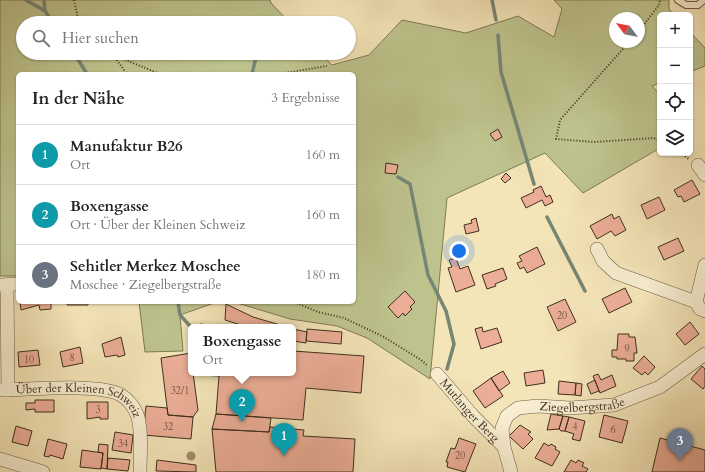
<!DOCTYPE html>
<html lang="de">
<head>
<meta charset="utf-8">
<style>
  :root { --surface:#fff; --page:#f6f6f6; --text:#222; --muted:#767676; --line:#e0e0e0; --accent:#8f2418 }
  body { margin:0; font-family:Cardo,serif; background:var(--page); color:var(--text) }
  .controls { position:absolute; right:12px; top:12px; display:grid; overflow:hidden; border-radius:6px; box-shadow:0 1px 3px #0004 }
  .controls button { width:36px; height:36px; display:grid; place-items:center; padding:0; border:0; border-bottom:1px solid var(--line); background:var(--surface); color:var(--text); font:20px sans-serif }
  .compass { position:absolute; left:609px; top:12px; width:36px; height:36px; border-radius:50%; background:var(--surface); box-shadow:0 1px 3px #0004; rotate:302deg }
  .you { position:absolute; left:459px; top:251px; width:14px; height:14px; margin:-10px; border:3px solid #fff; border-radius:50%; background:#1a73e8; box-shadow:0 0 0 6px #1a73e833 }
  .badge { display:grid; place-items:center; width:26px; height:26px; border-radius:50%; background:var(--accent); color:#fff; font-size:13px; font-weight:700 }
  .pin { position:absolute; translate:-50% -33px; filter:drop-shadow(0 1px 2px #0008) }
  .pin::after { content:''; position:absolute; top:21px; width:14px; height:12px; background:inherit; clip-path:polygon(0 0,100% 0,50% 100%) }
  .popup { position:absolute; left:188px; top:324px; width:108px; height:52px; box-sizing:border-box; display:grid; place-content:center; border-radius:6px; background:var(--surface); filter:drop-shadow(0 1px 3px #0005); font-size:13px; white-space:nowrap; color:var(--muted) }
  .popup b { font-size:15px; color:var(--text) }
  .popup::after { content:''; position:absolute; left:50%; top:100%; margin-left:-8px; border:8px solid transparent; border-top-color:var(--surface) }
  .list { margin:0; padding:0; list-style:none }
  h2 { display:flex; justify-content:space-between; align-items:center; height:52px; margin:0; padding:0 16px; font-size:17px }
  h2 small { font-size:13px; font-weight:400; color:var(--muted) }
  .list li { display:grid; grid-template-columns:26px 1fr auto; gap:12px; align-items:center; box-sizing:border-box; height:60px; padding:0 16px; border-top:1px solid var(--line) }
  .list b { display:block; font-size:15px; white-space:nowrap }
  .list p { margin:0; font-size:13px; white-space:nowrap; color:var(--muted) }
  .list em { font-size:13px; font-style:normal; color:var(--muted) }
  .icon { flex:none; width:22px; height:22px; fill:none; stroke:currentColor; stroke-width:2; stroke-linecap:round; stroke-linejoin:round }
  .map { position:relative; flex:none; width:705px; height:472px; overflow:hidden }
  .search { position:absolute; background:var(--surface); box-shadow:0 1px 3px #0004; left:16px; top:16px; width:340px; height:44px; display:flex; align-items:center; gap:10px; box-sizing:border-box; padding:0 14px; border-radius:22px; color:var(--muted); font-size:15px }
  .panel { position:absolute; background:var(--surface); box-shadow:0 1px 3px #0004; left:16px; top:72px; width:340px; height:232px; border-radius:6px }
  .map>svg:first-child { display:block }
</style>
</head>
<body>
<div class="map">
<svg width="705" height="472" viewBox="0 0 705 472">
  <rect width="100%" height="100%" fill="#f4e5b8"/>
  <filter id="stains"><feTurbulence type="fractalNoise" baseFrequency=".005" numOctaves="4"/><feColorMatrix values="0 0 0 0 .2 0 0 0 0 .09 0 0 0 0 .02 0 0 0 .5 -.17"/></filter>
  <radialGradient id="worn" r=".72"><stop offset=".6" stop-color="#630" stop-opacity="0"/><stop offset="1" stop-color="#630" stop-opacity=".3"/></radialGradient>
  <path fill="#bec38d" stroke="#7e7a56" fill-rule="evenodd" d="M0 0H270L271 3 290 23H23V53H320L332 65 369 55 402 20 466 33 518 16 554 37 562 9 554 0H669V9L674 15H660V83L652 86 660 95V148L583 193 545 153 447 198 430 379 367 338 337 326 290 319 234 302H354V74H18V276H0ZM615 18H639V42H615Z
    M690 32 705 48V66L690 72Z
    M139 302H217L180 315 183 351 145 352Z"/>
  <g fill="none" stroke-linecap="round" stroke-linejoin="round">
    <path stroke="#768675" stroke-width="3.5" d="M26 0 45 11
      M44 0 45 11 53 23
      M492 0 496 20
      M498 35 501 72 534 184
      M74 53 87 74
      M252 74 257 53
      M398 177 410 184 428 275 446 311 454 344 447 369
      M547 217 585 291
      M178 302 180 315 191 327"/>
  </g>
  <path fill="#ecae97" stroke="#3e301f" d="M498 129 502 137 495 141 490 134Z
    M386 163 398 165 396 174 385 173Z
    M506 173 511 178 505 183 501 179Z
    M692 180 700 194 684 202 681 196 678 197 674 190Z
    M541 186 546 197 550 195 553 202 545 206 542 200 526 208 521 198 534 192 533 190Z
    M659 197 665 210 647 219 641 205Z
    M612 214 614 219 619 216 626 230 615 236 611 231 597 239 590 226Z
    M476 218 479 231 466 234 464 225 472 223 471 220Z
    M678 238 684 251 664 260 658 247Z
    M537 247 545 264 527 273 524 267 520 269 517 263 522 261 519 256Z
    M456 258 460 269 468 266 475 285 456 292 448 268 452 267 449 260Z
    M503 268 507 279 495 284 496 286 487 289 482 275Z
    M625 288 632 302 609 313 602 299Z
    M405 291 415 302 410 307 412 309 405 316 403 313 398 318 388 307Z
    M565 299 576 322 558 331 547 307Z
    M20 302H51V309L40 310 39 305 21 310Z
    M67 302H88V305H67Z
    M226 304 253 317 287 327H247L225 320Z
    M690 322 699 334 685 345 676 334Z
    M200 324 215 326V327H200Z
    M482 327 483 332 497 328 502 342 481 349 475 329Z
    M293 329 307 332 306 343 293 341Z
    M307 329 342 332 341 344 306 341Z
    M618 334H629V337H635L637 353H634V361H626V359H617V357H612V350H617Z
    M121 337 125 355 118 357 117 355 105 357 102 344Z
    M80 347 83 363 63 367 60 352Z
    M38 350 40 365 19 367 18 352Z
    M293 351 364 356 361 393 306 388 303 420 216 414 219 376 201 375V373H293Z
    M191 353V373H193L198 410 193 417 168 415 161 358Z
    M644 356 655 367 648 375 645 372 642 375 633 368Z
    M702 366 705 369V386L703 389 691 379Z
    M543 370 545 383 526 386 524 373Z
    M503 371 510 383 499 391 491 378Z
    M598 374 601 380 612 375 616 386 600 393 593 376Z
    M491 378 503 396 485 408 473 391Z
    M595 380 599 391 591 394 587 384Z
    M559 381 576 383 575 395 558 394Z
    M576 383 582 384 581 396 575 395Z
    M35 400H54V412H35V409L26 410V403H35Z
    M87 402H108V419H100V417L87 419Z
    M146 406 167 408 168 415 193 417 191 439 143 435Z
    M216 414 271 418 269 432 212 429Z
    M551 414 563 416 559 429 547 430Z
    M604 415 628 421 622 443 599 437Z
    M563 416 569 417 565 431H561L559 429Z
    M569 417 585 421 580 441 572 439 574 434 565 431Z
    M520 425 531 432 528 434 533 439 523 449 509 436Z
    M16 426 32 431 28 446 12 442Z
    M270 427 304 430 303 436 355 439 353 472H216L212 429 269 432Z
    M115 432 133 435 131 453 112 450Z
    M459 438 476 444 465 472 447 467 448 462H446L451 448 455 449Z
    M660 438 705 450V472H652Z
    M48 439 67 444 63 459 50 455 49 457 44 456Z
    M544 443 549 446 551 444 556 447 555 449 560 452 552 466 535 458Z
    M99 444 108 445 107 469 101 468 103 453 98 452Z
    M82 450 103 453 101 469 80 467Z
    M108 458 130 460 128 471 107 469Z
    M157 460 196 465V472L156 471Z
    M571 460 576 463 578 460 584 463 582 466 588 469 586 472H564Z"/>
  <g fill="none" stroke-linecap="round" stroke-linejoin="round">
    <defs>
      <path id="service" d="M678 0 686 5H698L704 0"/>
      <g id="minor">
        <path d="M698 165 705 175"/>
        <path d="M597 249 603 261 616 273 696 302 700 309 705 311"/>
        <path d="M0 285 18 284"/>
        <path d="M7 285 8 390"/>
        <path d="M696 302 705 265"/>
        <path id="s1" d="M437 374 473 416 504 447"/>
        <path id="s2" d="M0 390C29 390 95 383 119 394 129 399 138 411 139 423 142 438 140 456 140 472"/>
        <path d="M0 459 43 472"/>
        <path id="s3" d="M511 472 504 447 502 428 507 416 518 408 538 406 570 408 614 405 660 387 705 354"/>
      </g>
    </defs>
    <use href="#service" stroke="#6c5d45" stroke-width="8"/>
    <use href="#minor" stroke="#6c5d45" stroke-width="14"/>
    <path stroke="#3e301f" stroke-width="2" stroke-dasharray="1 2" stroke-linecap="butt" d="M74 0 79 23
      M639 31 659 5 660 0
      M629 42 560 120 556 139 594 142 654 138 660 141
      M107 53 116 59 127 74
      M116 59H123L160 74
      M279 74 327 66
      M680 153 689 159
      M294 302 318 312 344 318 384 337 421 360 428 366"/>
    <use href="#service" stroke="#f8eed1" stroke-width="6"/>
    <use href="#minor" stroke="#f8eed1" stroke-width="13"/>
  </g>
  <circle fill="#9e9170" cx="191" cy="456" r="4.5"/>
  <g text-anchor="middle" stroke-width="3" stroke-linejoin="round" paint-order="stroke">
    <g font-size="10" fill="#6a503d">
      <text x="562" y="319">20</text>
      <text x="627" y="352">9</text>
      <text x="72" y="361">8</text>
      <text x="29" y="363">10</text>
      <text x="180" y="394">32/1</text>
      <text x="98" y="413">3</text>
      <text x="168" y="430">32</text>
      <text x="575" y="430">4</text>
      <text x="613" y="433">6</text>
      <text x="123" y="447">34</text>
      <text x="460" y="459">20</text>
    </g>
    <g font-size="12" fill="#3e301f" stroke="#f8eed1">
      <text dy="4" stroke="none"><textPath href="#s3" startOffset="136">Ziegelbergstraße</textPath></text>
      <text dy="4" stroke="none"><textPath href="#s2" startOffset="83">Über der Kleinen Schweiz</textPath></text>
      <text dy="4" stroke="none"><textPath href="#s1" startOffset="49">Mutlanger Berg</textPath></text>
    </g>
  </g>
  <rect width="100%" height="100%" filter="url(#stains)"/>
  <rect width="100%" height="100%" fill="url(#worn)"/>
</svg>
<div class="controls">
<button>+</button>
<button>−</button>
<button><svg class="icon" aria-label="locate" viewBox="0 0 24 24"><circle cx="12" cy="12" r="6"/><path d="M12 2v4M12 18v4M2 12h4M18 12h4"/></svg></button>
<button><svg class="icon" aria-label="layers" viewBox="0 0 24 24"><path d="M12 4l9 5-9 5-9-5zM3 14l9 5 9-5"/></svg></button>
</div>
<svg class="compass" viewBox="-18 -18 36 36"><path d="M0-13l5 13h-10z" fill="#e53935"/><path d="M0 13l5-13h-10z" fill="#767676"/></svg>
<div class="you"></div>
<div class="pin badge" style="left:284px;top:456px;background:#0f9aa8">1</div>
<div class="pin badge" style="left:242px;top:422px;background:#0f9aa8">2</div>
<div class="popup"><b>Boxengasse</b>Ort</div>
<div class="pin badge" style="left:680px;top:461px;background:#6b7280">3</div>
<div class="search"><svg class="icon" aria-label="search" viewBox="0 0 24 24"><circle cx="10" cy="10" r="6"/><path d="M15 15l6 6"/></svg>Hier suchen</div>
<section class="panel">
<h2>In der Nähe<small>3 Ergebnisse</small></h2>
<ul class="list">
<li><span class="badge" style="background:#0f9aa8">1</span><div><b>Manufaktur B26</b><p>Ort</p></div><em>160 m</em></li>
<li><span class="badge" style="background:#0f9aa8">2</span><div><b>Boxengasse</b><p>Ort · Über der Kleinen Schweiz</p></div><em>160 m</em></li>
<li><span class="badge" style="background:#6b7280">3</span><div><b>Sehitler Merkez Moschee</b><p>Moschee · Ziegelbergstraße</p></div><em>180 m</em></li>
</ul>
</section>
</div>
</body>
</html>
